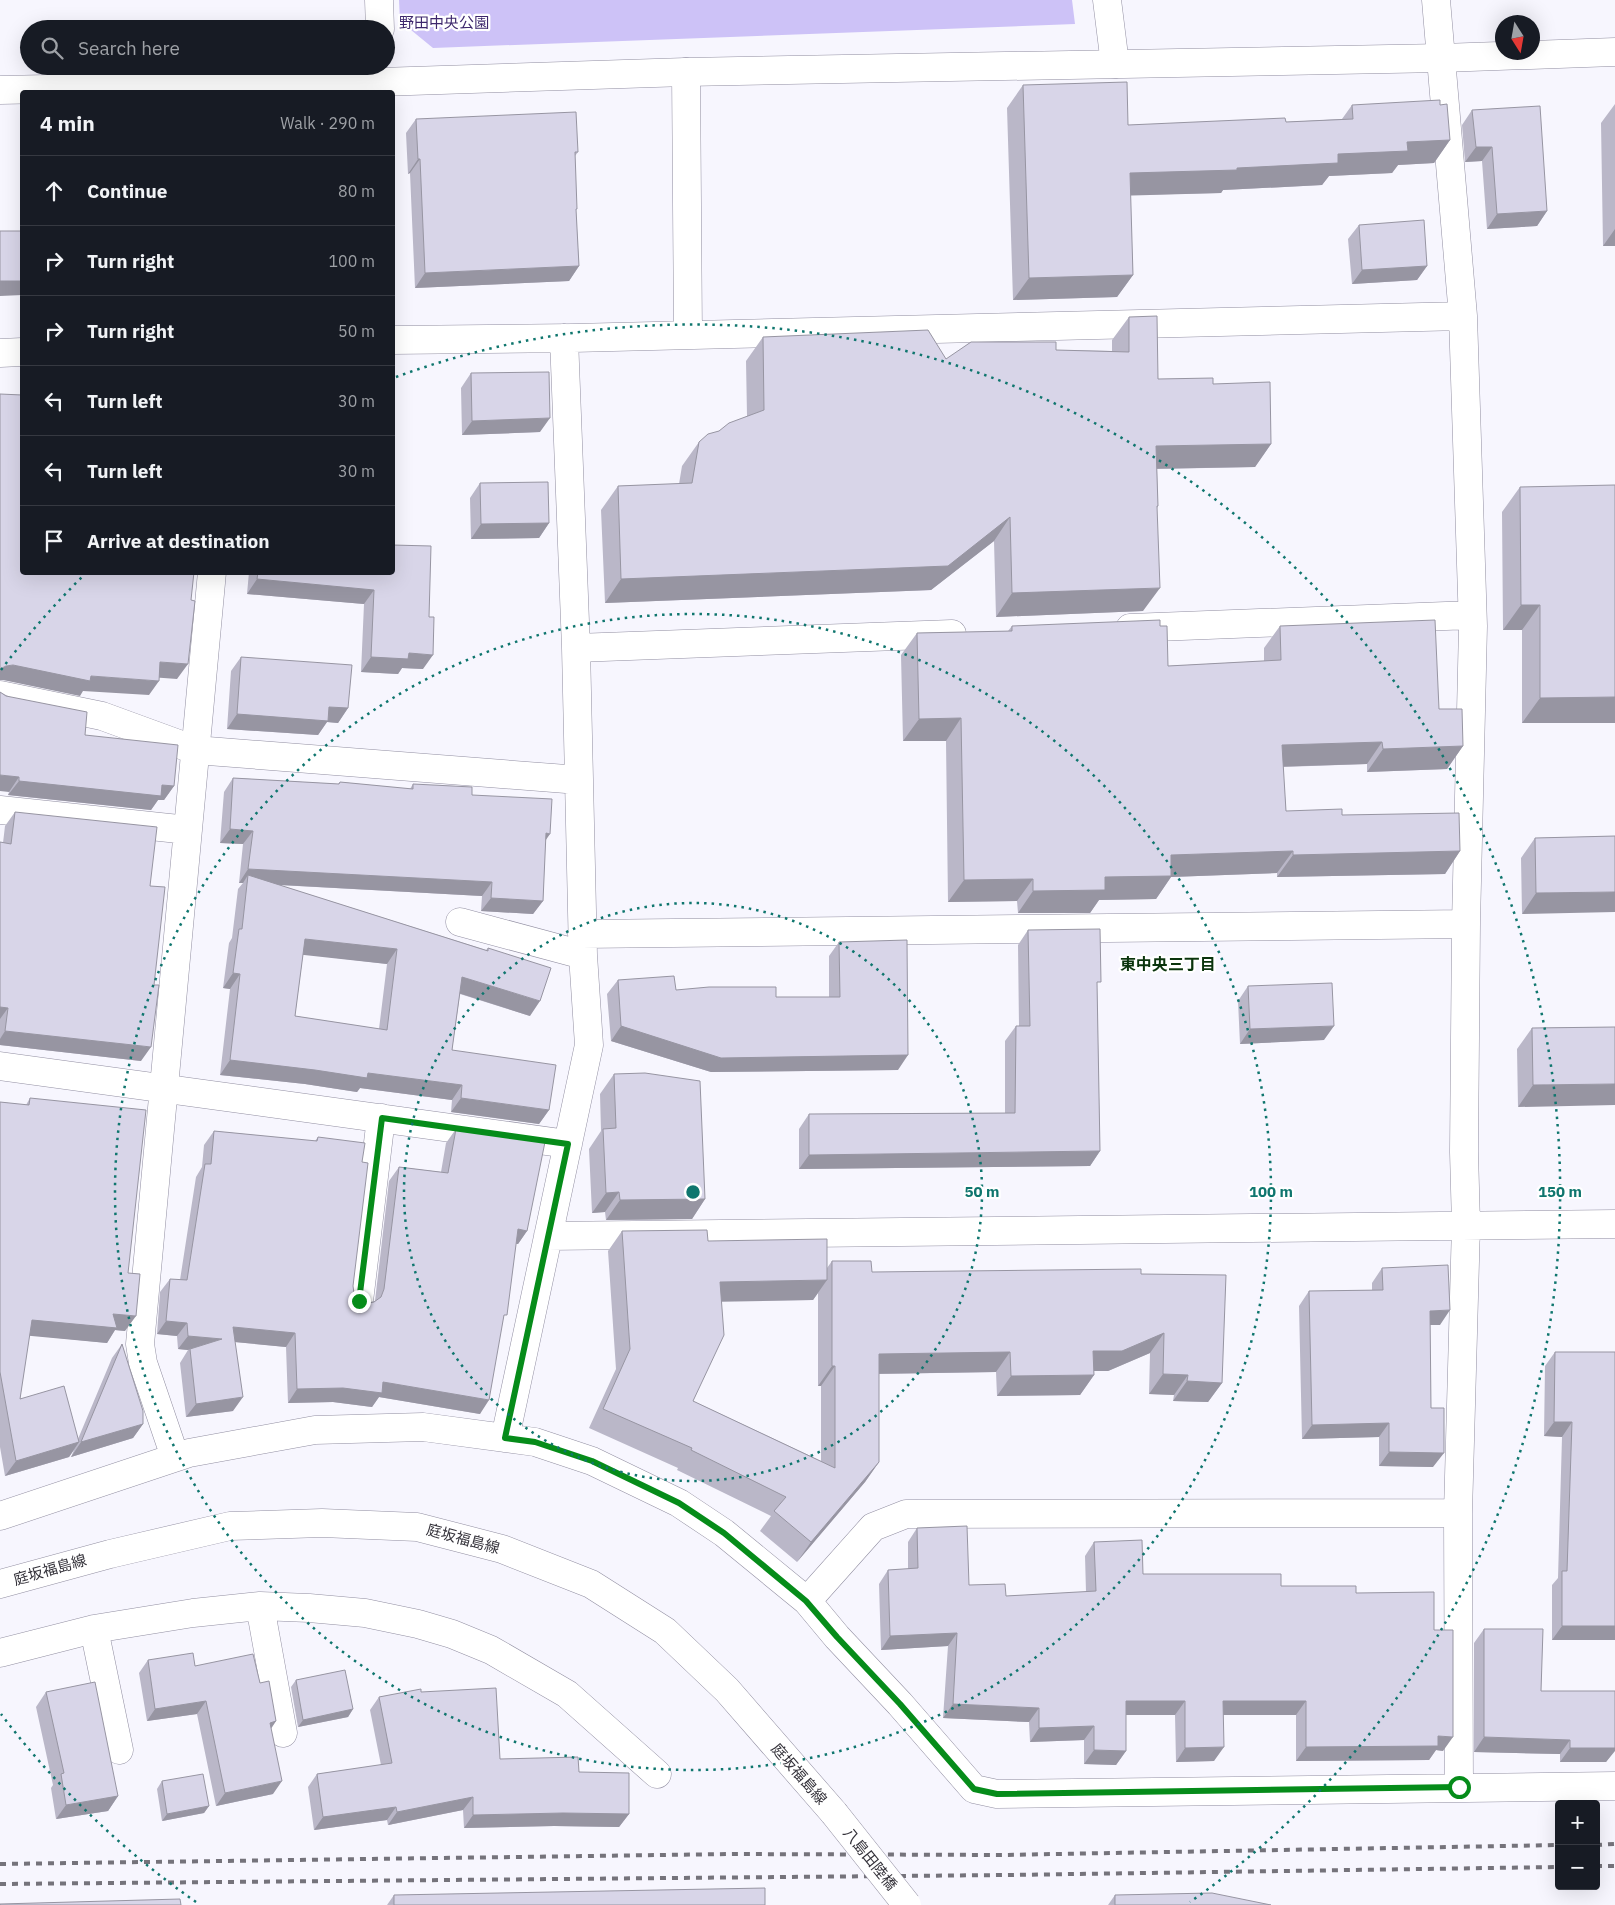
<!DOCTYPE html>
<html lang="en">
<head>
<meta charset="utf-8">
<style>
  :root { --surface:#171b24; --page:#242831; --text:#f1f3f6; --muted:#9ea1a6; --line:#363941 }
  body { margin:0; font-family:"IBM Plex Sans","Noto Sans JP",sans-serif; background:var(--page); color:var(--text) }
  .controls { position:absolute; right:15px; bottom:15px; display:grid; overflow:hidden; border-radius:5px; box-shadow:0 5px 20px #0002 }
  .controls button { width:45px; height:45px; display:grid; place-items:center; padding:0; border:0; border-bottom:1px solid var(--line); background:var(--surface); color:var(--text); font:25px sans-serif }
  .compass { position:absolute; left:1495px; top:15px; width:45px; height:45px; border-radius:50%; background:var(--surface); box-shadow:0 5px 20px #0002; rotate:169deg }
  .stop { position:absolute; width:15px; height:15px; margin:-11px; border:4px solid #068c1a; border-radius:50%; background:#fff }
  .stop.end { background:#068c1a; border-color:#fff; box-shadow:0 1px 5px #0008 }
  .list { margin:0; padding:0; list-style:none }
  h2 { display:flex; justify-content:space-between; align-items:center; height:65px; margin:0; padding:0 20px; font-size:21px }
  h2 small { font-size:16px; font-weight:400; color:var(--muted) }
  .list li { display:grid; grid-template-columns:32px 1fr auto; gap:15px; align-items:center; box-sizing:border-box; height:70px; padding:0 20px; border-top:1px solid var(--line) }
  .list b { display:block; font-size:19px; white-space:nowrap }
  .list em { font-size:16px; font-style:normal; color:var(--muted) }
  .icon { flex:none; width:28px; height:28px; fill:none; stroke:currentColor; stroke-width:2; stroke-linecap:round; stroke-linejoin:round }
  .map { position:relative; flex:none; width:1615px; height:1905px; overflow:hidden }
  .search { position:absolute; background:var(--surface); box-shadow:0 5px 20px #0002; left:20px; top:20px; width:375px; height:55px; display:flex; align-items:center; gap:12px; box-sizing:border-box; padding:0 18px; border-radius:28px; color:var(--muted); font-size:19px }
  .panel { position:absolute; background:var(--surface); box-shadow:0 5px 20px #0002; left:20px; top:90px; width:375px; height:485px; border-radius:5px }
  .map>svg:first-child { display:block }
</style>
</head>
<body>
<div class="map">
<svg width="1615" height="1905" viewBox="0 0 1615 1905">
  <rect width="100%" height="100%" fill="#f7f6fe"/>
  <path fill="#cdc2f7" d="M399 0H1072L1075 24 433 48 400 21Z"/>
  <g fill="none" stroke-linecap="round" stroke-linejoin="round">
    <defs>
      <path id="street" d="M379 0 380 29
        M1107 0 1115 64
        M1436 0 1463 316 1473 626 1466 924 1464 1152 1466 1225 1458 1513 1459 1787
        M686 72 688 335
        M392 340 573 338 1463 316
        M0 353 22 352
        M1130 628 1472 615
        M576 648 952 634
        M0 695 102 716 195 750 579 780
        M0 810 188 830
        M460 922 583 955
        M582 934 1466 924
        M0 1066 568 1144
        M548 1236 1615 1224
        M359 1301 381 1118
        M505 1438 589 1045 583 955 576 648 564 338
        M175 1457 143 1363 140 1344 212 572
        M0 1516 189 1453 315 1430 423 1427 535 1442 592 1461 679 1503 724 1533 807 1601 837 1637 900 1704 974 1789 997 1794 1615 1786
        M807 1601 873 1527 906 1514 1458 1513
        M260 1606 283 1733
        M94 1629 119 1750
        M0 1653 94 1629 193 1613 260 1606 309 1608 365 1613 418 1624 452 1634 491 1650 567 1694 657 1774"/>
      <path id="secondary" d="M0 90 380 82 686 72 1442 58 1615 52
        M0 1584 110 1554 230 1526 322 1523 417 1527 502 1549 591 1584 665 1631 727 1690 834 1813"/>
    </defs>
    <use href="#street" stroke="#928fa2" stroke-width="29"/>
    <use href="#secondary" stroke="#928fa2" stroke-width="29"/>
    <use href="#street" stroke="#fff" stroke-width="28"/>
    <use href="#secondary" stroke="#fff" stroke-width="28"/>
    <path stroke="#75737b" stroke-width="4" stroke-dasharray="6 6" stroke-linecap="butt" d="M1596 1845 1615 1844
      M0 1864 734 1854 1001 1855 1559 1845
      M1596 1866H1615
      M0 1884 1007 1875 1559 1867"/>
    <defs>
      <path id="secondary-bridge" d="M834 1813 907 1905"/>
    </defs>
    <use href="#secondary-bridge" stroke="#928fa2" stroke-width="29" stroke-linecap="butt"/>
    <use href="#secondary-bridge" stroke="#fff" stroke-width="28"/>
  </g>
  <path fill="#bab7c8" fill-rule="evenodd" d="M1023 85 1128 125 1286 122 1342 119 1352 105H1440L1450 140 1434 163 1398 165 1392 173 1329 176 1322 185 1223 190 1221 193 1130 195 1133 275 1117 297 1013 300 1007 108Z
    M1615 104V246H1603L1601 123Z
    M1472 110 1547 211 1537 226 1487 229 1482 161 1465 162 1462 125Z
    M416 119 578 152 575 156 576 211 579 266 569 281 415 288 410 173 408 174 406 133Z
    M1359 225 1427 266 1417 280 1352 284 1348 239Z
    M1129 317 1158 379 1213 384 1271 444 1255 467 1157 469 1158 506 1157 508 1143 611 996 617 994 541 931 590 605 603 601 510 618 486 679 484 682 466 699 442 747 416 746 361 763 337 946 359 1056 350 1112 351V340Z
    M471 373 540 432 462 435 461 388Z
    M480 483 549 523 539 538 471 539 470 498Z
    M1520 487 1615 723H1522V630H1503L1502 512Z
    M249 572H392L423 669 402 668 398 674 361 672 364 604 247 594Z
    M1012 626H1160L1168 666 1264 661V648L1280 626 1439 709 1463 746 1447 769 1367 772V764L1283 767 1286 811 1342 815 1460 851 1445 874 1277 877V873L1171 877 1156 899 1099 900 1090 913H1018L1017 901 948 902 946 741H903L901 655 917 633 1008 631Z
    M241 657 348 708 338 723 327 722 318 735 227 729 231 671Z
    M0 692 85 735 174 786 164 800H158L151 810 8 795 9 792Z
    M233 778 338 784 340 782 410 789 413 784 472 795 545 841 543 901 533 914 481 911 482 896 279 885 486 950 488 948 530 1016 460 994 452 1050 549 1110 539 1124 451 1112 452 1100 360 1088 357 1092 305 1084 220 1075 230 989 223 988 229 943 232 938 238 889 243 883H239L243 844 220 843 224 792ZM303 954 387 964 379 1029 295 1016Z
    M15 812 150 886 141 1061 0 1045V842L3 843 5 826Z
    M1615 836 1522 914 1521 858 1535 838Z
    M1028 930 1097 987 1100 1151 1090 1166 799 1169V1129L809 1114 1005 1113V1041L1016 1026H1019L1018 945Z
    M839 942 898 1070 711 1072 611 1041 607 994 618 980 676 990 776 997H829V956Z
    M1248 986 1324 1040 1240 1044 1238 1001Z
    M1615 1027 1518 1107 1517 1049 1532 1028Z
    M614 1074 705 1199 692 1219 606 1220 605 1212 592 1213 589 1149 601 1131 600 1094Z
    M30 1098 128 1273 125 1331 115 1330 107 1343 29 1335 20 1399 78 1439 112 1358 122 1344 143 1424 133 1438 71 1457 74 1450 69 1457 5 1476 0 1447V1102L26 1105Z
    M456 1129 527 1231 518 1244H516L503 1320 480 1414 379 1397 372 1407 333 1402 288 1403 286 1347 235 1342 233 1411 186 1417 180 1363 188 1350 178 1349 177 1336 157 1334 160 1292 170 1279 180 1280 196 1177 202 1167 204 1145 214 1131 315 1141 318 1137 362 1162 353 1286 354 1293 359 1299 367 1303 375 1301 389 1181 399 1167 441 1172 446 1143Z
    M622 1231 708 1241 827 1268 832 1261 872 1272 1141 1274 1222 1383 1208 1402 1173 1401 1174 1395 1149 1394 1150 1353 1108 1371H1094V1375L1080 1395 997 1396 996 1372 879 1374V1462L865 1482 797 1562 760 1531 771 1516 677 1470 678 1468 589 1428 616 1369 608 1251ZM818 1293V1386H821V1461L693 1401 722 1301 813 1300Z
    M1382 1268 1440 1325H1430L1431 1408 1433 1467 1379 1466V1437L1302 1439 1299 1306 1309 1291 1372 1290V1283Z
    M1555 1352H1615V1640H1552V1585L1558 1578 1562 1437 1544 1436 1545 1366Z
    M917 1528 969 1585 1006 1596 1086 1592 1085 1556 1094 1542 1143 1574 1356 1593 1434 1630 1443 1751 1436 1750 1429 1760 1296 1761V1715H1223L1214 1761 1176 1762 1175 1715H1126V1751L1116 1765 1084 1764V1740L1030 1742 1029 1722 943 1718 948 1646 881 1650 879 1584 888 1570 908 1569V1542Z
    M1484 1629 1541 1691 1614 1751 1606 1762H1560V1754L1474 1752V1643Z
    M148 1660 195 1666 260 1683 276 1721 271 1729 273 1794 216 1806 197 1714 147 1721 139 1673Z
    M296 1680 353 1709 348 1717 298 1727 291 1687Z
    M46 1692 118 1796 108 1811 56 1819 51 1788 53 1785 36 1707Z
    M421 1692 500 1759 579 1772 629 1814 619 1827 554 1826 464 1828 463 1810 388 1825 387 1820 314 1830 308 1787 317 1774 381 1765 370 1710 379 1697Z
    M162 1781 209 1806 204 1813 162 1821 157 1789Z
    M394 1895 765 1905H387Z
    M1115 1895 1271 1905H1108Z"/>
  <path fill="#9795a2" d="M1450 140 1434 163 1398 165 1392 173 1329 176 1322 185 1223 190 1221 193 1114 196 1130 173 1237 168 1338 154 1407 142Z
    M1476 147H1492L1482 161 1465 162Z
    M418 159H420L410 173 408 174Z
    M1547 211 1537 226 1487 229 1497 214Z
    M1615 229V246H1603Z
    M579 266 569 281 415 288 425 273Z
    M1427 266 1417 280 1352 284 1362 270Z
    M1133 275 1117 297 1013 300 1029 278Z
    M0 281H22V295L0 296Z
    M550 418 540 432 462 435 472 421Z
    M1271 444 1255 467 1140 469 1156 446Z
    M1010 517 994 541 931 590 605 603 621 579Z
    M549 523 539 538 471 539 481 524Z
    M257 579 374 590 364 604 247 594Z
    M1160 588 1143 611 996 617 1012 593Z
    M1521 605H1540L1522 630H1503Z
    M409 653 433 655 423 669 402 668 398 674 361 672 371 657Z
    M160 662 188 664 177 679 150 677Z
    M13 665 91 676 159 681 149 695 83 691 80 696 3 680H0V669L6 666Z
    M1615 697V723H1522L1540 698Z
    M329 707 348 708 338 723 327 722 318 735 227 729 237 714Z
    M961 718 946 741H903L919 719Z
    M1382 742 1367 764 1266 767 1282 745Z
    M1463 746 1447 769 1367 772 1383 749Z
    M0 775 19 777 9 792 0 791Z
    M19 781 162 785 174 786 164 800H158L151 810 8 795Z
    M230 829 253 831 243 844 220 843Z
    M546 833 550 834 541 847Z
    M1293 851 1277 873 1171 877 1156 899 1099 900 1090 913H1018L1033 891 1105 877 1171 855Z
    M1460 851 1445 874 1277 877 1293 855Z
    M248 869 492 882 482 896 247 883 248 875 243 883H239Z
    M1033 879 1017 901 948 902 964 880Z
    M1615 892V912L1522 914 1536 893Z
    M491 898 543 901 533 914 481 911Z
    M305 939 397 949 387 964 295 954Z
    M233 973 240 974 230 989 223 988Z
    M462 977 540 1001 530 1016 452 991Z
    M0 1007 8 1008 0 1019Z
    M621 1026 908 1055 898 1070 711 1072 611 1041Z
    M1334 1026 1324 1040 1240 1044 1250 1029Z
    M5 1031 151 1047 141 1061 0 1045V1039Z
    M230 1060 368 1073 462 1085 452 1100 360 1088 357 1092 305 1084 220 1075Z
    M1615 1084V1105L1518 1107 1533 1085Z
    M461 1098 549 1110 539 1124 451 1112Z
    M1100 1151 1090 1166 799 1169 809 1155Z
    M619 1192 605 1212 592 1213 606 1193Z
    M705 1199 692 1219 606 1220 620 1200Z
    M518 1229 527 1231 518 1244 509 1243Z
    M827 1280 813 1300 706 1302 720 1282Z
    M1450 1310 1440 1325H1420L1430 1311Z
    M113 1314 136 1316 125 1331 115 1330 107 1343 21 1335 32 1320Z
    M166 1321 187 1323 177 1336 157 1334Z
    M233 1327 295 1333 286 1347 224 1341Z
    M1164 1333 1150 1353 1108 1371H1079L1093 1351Z
    M188 1336 222 1339 190 1349 188 1350 178 1349Z
    M1010 1352 996 1372 865 1374 879 1354Z
    M832 1366H835L821 1386H818Z
    M1163 1374 1188 1375 1174 1395 1149 1394Z
    M1094 1375 1080 1395 997 1396 1011 1376Z
    M1187 1381 1222 1383 1208 1402 1173 1401Z
    M383 1382 489 1400 480 1414 379 1397 372 1407 333 1402 288 1403 297 1389Z
    M243 1397 233 1411 186 1417 196 1404Z
    M1554 1422H1572L1562 1437 1544 1436Z
    M1389 1423 1379 1437 1302 1439 1312 1425Z
    M143 1424 133 1438 71 1457 81 1442Z
    M79 1442 69 1457 5 1476 16 1461Z
    M1389 1452 1444 1453 1433 1467 1379 1466Z
    M879 1462 865 1482 797 1562 811 1542Z
    M1562 1626H1615V1640H1552Z
    M957 1633 948 1646 881 1650 890 1636Z
    M206 1701 197 1714 147 1721 155 1709Z
    M1126 1701H1185L1175 1715H1117Z
    M1223 1701H1306L1296 1715H1214Z
    M953 1704 1039 1708 1029 1722 943 1718Z
    M353 1709 348 1717 298 1727 303 1720Z
    M276 1721 267 1734 270 1723Z
    M1094 1726 1084 1740 1030 1742 1039 1728Z
    M1438 1736 1453 1737 1443 1751 1436 1750 1429 1760 1296 1761 1306 1747Z
    M1484 1737 1570 1740 1560 1754 1474 1752Z
    M1615 1738V1751L1606 1762H1560L1570 1748Z
    M1224 1747 1214 1761 1176 1762 1185 1748Z
    M1094 1750 1126 1751 1116 1765 1084 1764Z
    M282 1781 273 1794 216 1806 225 1793Z
    M118 1796 108 1811 56 1819 66 1805Z
    M473 1797 463 1810 388 1825 397 1812Z
    M209 1806 204 1813 162 1821 167 1814Z
    M396 1807 387 1820 314 1830 323 1817Z
    M563 1813 629 1814 619 1827 554 1826 464 1828 473 1815Z"/>
  <path fill="#d8d5e8" stroke="#9795a2" fill-rule="evenodd" d="M1127 82 1128 125 1285 118 1286 122 1353 119 1352 105 1440 100V105L1447 104 1450 140 1407 142 1408 151 1338 154V163L1237 168V170L1130 173 1133 275 1029 278 1023 85Z
    M1540 106 1547 211 1497 214 1492 147H1476L1472 110Z
    M576 112 578 152H575L577 209H576L579 266 425 273 420 159H418L416 119Z
    M1424 220 1427 266 1362 270 1359 225Z
    M22 227V281H0V231H22Z
    M1157 316 1158 379 1213 378V384L1270 382 1271 444 1156 446 1158 506H1157L1160 588 1012 593 1010 517 948 566 621 579 618 486 692 483 699 442 708 434 719 431 729 423 764 410 763 337 928 330 946 359 971 342H1056V350L1129 352V317Z
    M549 372 550 418 472 421 471 373Z
    M0 394 22 395V572H194L191 600 195 601 188 664 160 662 159 681 91 676 90 681 13 665 6 666 0 669Z
    M548 482 549 523 481 524 480 483Z
    M1615 485V697L1540 698V605H1521L1520 487Z
    M392 545 431 546 429 617H434L433 655 409 653 408 659 371 657 374 590 257 579 258 572H392Z
    M1160 620V626H1167L1168 666 1281 660 1280 626 1435 620 1439 709H1462L1463 746 1383 749 1382 742 1282 745 1286 811 1342 809V815L1459 813 1460 851 1293 855V851L1171 855V876L1105 877V890L1033 891V879L964 880 961 718 919 719 917 633 1012 631V626Z
    M241 657 352 665 348 708 329 707 328 721 237 714Z
    M0 692 6 696 87 712 85 735 178 745 174 786 162 785 161 796 19 781V777L0 775Z
    M233 778 339 784 340 782 413 789V784L472 787V795L552 799 550 834 546 833 543 901 491 898 492 882 248 869 253 831 230 829Z
    M15 812 157 827 150 886 165 887 154 985H159L151 1047 5 1031 8 1008 0 1007V842L11 844Z
    M1615 836V892L1536 893 1535 838Z
    M248 875 488 951V948L551 968 540 1001 462 977 452 1050 556 1065 549 1110 461 1098 462 1085 368 1073 367 1078 315 1070 230 1060 240 974 233 973 239 929H242ZM305 939 397 949 387 1030 295 1016Z
    M1100 929 1101 982H1097L1100 1151 809 1155V1114L1015 1113 1016 1026H1030L1028 930Z
    M907 940 908 1055 721 1058 621 1026 618 980 674 976 676 990 709 987H776V997H840L839 942Z
    M1332 983 1334 1026 1250 1029 1248 986Z
    M1615 1027V1084L1533 1085 1532 1028Z
    M645 1073 700 1081 705 1199 620 1200 619 1192 606 1193 603 1129 616 1128 614 1074Z
    M30 1098 146 1110 128 1273 140 1274 136 1316 113 1314 117 1328 32 1320 20 1399 64 1386 79 1442 16 1461 0 1372V1102L29 1105Z
    M456 1129 545 1142 527 1231 518 1229 507 1315H504L489 1400 383 1382 382 1393 343 1388 297 1389 295 1333 233 1327 243 1397 196 1404 190 1349 222 1339 188 1336 187 1323 166 1321 170 1279 187 1280 205 1164H211L214 1131 317 1141 318 1137 365 1143 362 1162 368 1163 353 1286 354 1293 359 1299 367 1303 374 1302 381 1297 384 1289 399 1167 448 1173Z
    M707 1230 708 1241 827 1239V1280L720 1282 724 1335 693 1401 835 1468V1366H832V1261H871L872 1272 1141 1269V1274L1226 1275 1222 1383 1187 1381 1188 1375 1163 1374 1164 1333 1122 1351H1093L1094 1375 1011 1376 1010 1352 879 1354V1462L811 1542 774 1511 786 1497 691 1450 692 1448 603 1409 630 1349 622 1231Z
    M1448 1265 1450 1310 1430 1311 1431 1408H1444V1453L1389 1452V1423L1312 1425 1309 1291 1383 1290 1382 1268Z
    M122 1344 143 1411V1424L81 1442Z
    M1555 1352H1615V1626H1562V1571H1567L1572 1422H1554Z
    M967 1526 969 1585 1005 1584 1006 1596 1096 1591 1094 1542 1142 1540 1143 1574H1281V1586H1356V1593L1434 1592V1630H1453V1737L1438 1736V1746L1306 1747V1701H1223L1224 1747 1185 1748V1701H1126V1751L1094 1750V1726L1039 1728V1708L953 1704 957 1633 890 1636 888 1570 918 1568 917 1528Z
    M1484 1629H1543L1541 1691H1615V1748H1570V1740L1484 1737Z
    M193 1653 195 1666 253 1654 260 1683 269 1681 276 1721 270 1723 282 1781 225 1793 206 1701 155 1709 148 1660Z
    M345 1670 353 1709 303 1720 296 1680Z
    M95 1682 118 1796 66 1805 61 1774 64 1773 46 1692Z
    M496 1688 500 1759 578 1757 579 1772 629 1773V1814L563 1813 473 1815V1797L397 1812 396 1807 323 1817 317 1774 392 1763 379 1697 421 1689V1692Z
    M203 1774 209 1806 167 1814 162 1781Z
    M765 1888V1905H394V1895Z
    M1212 1893 1271 1905H1115V1895Z
    M180 1899 181 1905H0V1904Z"/>
  <g fill="none" stroke-linecap="round" stroke-linejoin="round">
    <path stroke="#068c1a" stroke-width="6" d="M359 1301 382 1118 568 1144 505 1438 535 1442 592 1461 679 1503 724 1533 806 1601 837 1637 900 1704 974 1789 997 1794 1459 1787"/>
  </g>
  <g fill="none" stroke="#0f766e" stroke-width="2.5" stroke-dasharray="2.5 5">
    <circle cx="693" cy="1192" r="289"/>
    <circle cx="693" cy="1192" r="578"/>
    <path d="M196 1902A867 867 0 0 1 1 1714M1 670A867 867 0 0 1 85 574M396 377A867 867 0 0 1 1190 1902"/>
  </g>
  <g text-anchor="middle" stroke-width="4.5" stroke-linejoin="round" paint-order="stroke">
    <g font-size="15" fill="#3d276c" stroke="#fff">
      <text x="444" y="28">野田中央公園</text>
    </g>
    <g font-size="15" fill="#35333b" stroke="#fff">
      <text transform="translate(463 1539) rotate(15)" y="5">庭坂福島線</text>
      <text transform="translate(50 1570) rotate(-16)" y="5">庭坂福島線</text>
      <text transform="translate(799 1774) rotate(49)" y="5">庭坂福島線</text>
      <text transform="translate(870 1859) rotate(51)" y="5">八島田陸橋</text>
    </g>
    <g font-size="16" font-weight="bold" fill="#0a340c" stroke="#fff">
      <text x="1168" y="970">東中央三丁目</text>
    </g>
  </g>
  <circle cx="693" cy="1192" r="8" fill="#0f766e" stroke="#fff" stroke-width="2.5"/>
  <g font-size="15" text-anchor="middle" font-weight="bold" fill="#0f766e" stroke="#fff" stroke-width="4.5" stroke-linejoin="round" paint-order="stroke">
    <text x="982" y="1197">50 m</text>
    <text x="1271" y="1197">100 m</text>
    <text x="1560" y="1197">150 m</text>
  </g>
</svg>
<div class="controls">
<button>+</button>
<button>−</button>
</div>
<svg class="compass" viewBox="-18 -18 36 36"><path d="M0-13l5 13h-10z" fill="#e53935"/><path d="M0 13l5-13h-10z" fill="#9ea1a6"/></svg>
<div class="stop" style="left:1459px;top:1787px"></div>
<div class="stop end" style="left:359px;top:1301px"></div>
<div class="search"><svg class="icon" aria-label="search" viewBox="0 0 24 24"><circle cx="10" cy="10" r="6"/><path d="M15 15l6 6"/></svg>Search here</div>
<section class="panel">
<h2>4 min<small>Walk · 290 m</small></h2>
<ul class="list">
<li><svg class="icon" aria-label="ahead" viewBox="0 0 24 24"><path d="M12 20V5M6 11l6-6 6 6"/></svg><div><b>Continue</b></div><em>80 m</em></li>
<li><svg class="icon" aria-label="right" viewBox="0 0 24 24"><path d="M7 20v-9h11M14 6l5 5-5 5"/></svg><div><b>Turn right</b></div><em>100 m</em></li>
<li><svg class="icon" aria-label="right" viewBox="0 0 24 24"><path d="M7 20v-9h11M14 6l5 5-5 5"/></svg><div><b>Turn right</b></div><em>50 m</em></li>
<li><svg class="icon" aria-label="left" viewBox="0 0 24 24"><path d="M17 20v-9H6M10 6l-5 5 5 5"/></svg><div><b>Turn left</b></div><em>30 m</em></li>
<li><svg class="icon" aria-label="left" viewBox="0 0 24 24"><path d="M17 20v-9H6M10 6l-5 5 5 5"/></svg><div><b>Turn left</b></div><em>30 m</em></li>
<li><svg class="icon" aria-label="arrive" viewBox="0 0 24 24"><path d="M6 21V4h12l-3 4 3 4H6"/></svg><div><b>Arrive at destination</b></div></li>
</ul>
</section>
</div>
</body>
</html>
